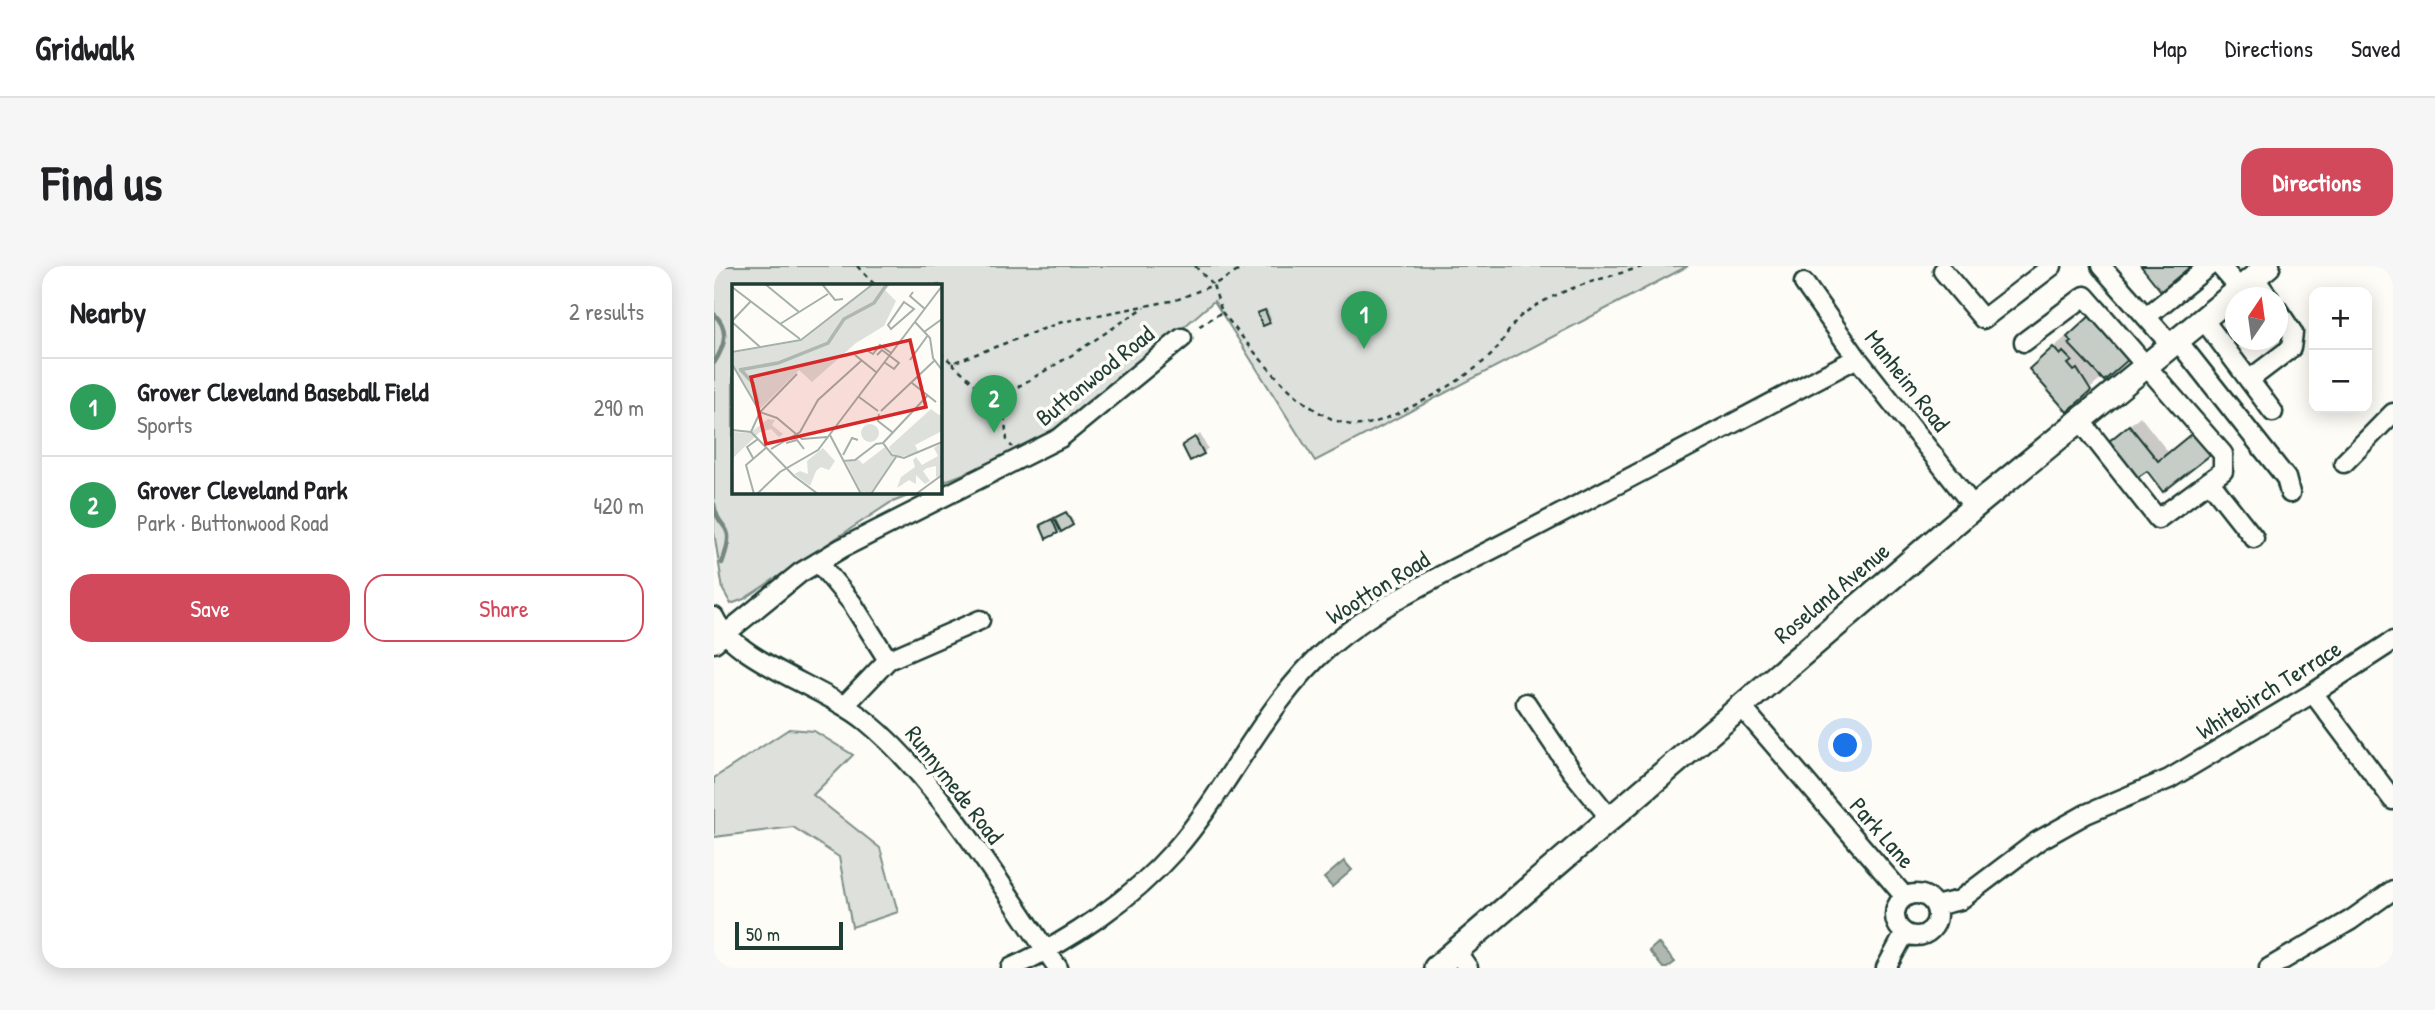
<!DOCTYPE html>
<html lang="en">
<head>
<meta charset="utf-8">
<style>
  :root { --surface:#fff; --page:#f6f6f6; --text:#202124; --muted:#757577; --line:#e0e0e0; --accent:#d1495b }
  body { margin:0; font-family:"Patrick Hand",sans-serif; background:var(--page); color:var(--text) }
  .controls { position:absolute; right:21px; top:21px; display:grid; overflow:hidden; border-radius:14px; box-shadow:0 4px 18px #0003 }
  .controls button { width:63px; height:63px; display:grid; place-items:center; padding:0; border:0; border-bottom:2px solid var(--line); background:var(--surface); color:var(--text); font:35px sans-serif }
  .compass { position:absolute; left:1511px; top:21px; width:63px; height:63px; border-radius:50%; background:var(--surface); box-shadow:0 4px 18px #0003; rotate:13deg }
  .scale { position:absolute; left:21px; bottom:18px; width:108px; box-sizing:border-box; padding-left:7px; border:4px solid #1f3d34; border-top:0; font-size:19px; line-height:24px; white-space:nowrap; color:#1f3d34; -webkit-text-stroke:5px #fdfcf7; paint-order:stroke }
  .you { position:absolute; left:1132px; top:480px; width:24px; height:24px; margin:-18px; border:5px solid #fff; border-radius:50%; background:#1a73e8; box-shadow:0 0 0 10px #1a73e833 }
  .badge { display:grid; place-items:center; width:46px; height:46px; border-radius:50%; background:var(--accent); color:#fff; font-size:23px; font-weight:700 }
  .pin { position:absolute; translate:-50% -58px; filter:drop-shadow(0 2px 4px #0008) }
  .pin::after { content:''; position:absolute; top:37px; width:24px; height:21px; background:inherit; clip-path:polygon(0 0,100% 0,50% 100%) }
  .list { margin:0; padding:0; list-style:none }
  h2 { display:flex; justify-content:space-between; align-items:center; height:91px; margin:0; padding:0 28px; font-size:30px }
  h2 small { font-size:23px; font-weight:400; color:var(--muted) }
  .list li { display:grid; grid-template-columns:46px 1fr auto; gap:21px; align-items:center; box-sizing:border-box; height:98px; padding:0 28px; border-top:2px solid var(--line) }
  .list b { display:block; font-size:26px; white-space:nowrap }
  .list p { margin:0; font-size:23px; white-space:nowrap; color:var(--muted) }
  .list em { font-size:23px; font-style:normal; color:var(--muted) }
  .actions { display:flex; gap:14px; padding:21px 28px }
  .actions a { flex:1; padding:16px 0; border:2px solid var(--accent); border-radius:21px; text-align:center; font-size:24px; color:var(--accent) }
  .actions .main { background:var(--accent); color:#fff }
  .map { position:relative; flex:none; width:1679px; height:702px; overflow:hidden; border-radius:21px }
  header { display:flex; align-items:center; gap:42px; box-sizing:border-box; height:98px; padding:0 35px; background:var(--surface); border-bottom:2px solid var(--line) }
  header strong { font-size:33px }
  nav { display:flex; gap:38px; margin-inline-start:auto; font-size:24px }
  .intro { display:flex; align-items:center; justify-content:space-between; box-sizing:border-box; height:168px; padding:0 42px }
  h1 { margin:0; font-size:49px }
  .button { padding:18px 32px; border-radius:21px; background:var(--accent); color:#fff; font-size:24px; font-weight:700 }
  main { display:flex; gap:42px; padding:0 42px }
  aside { flex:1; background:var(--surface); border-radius:21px; box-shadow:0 4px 18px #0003 }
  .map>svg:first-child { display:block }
</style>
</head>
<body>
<header>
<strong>Gridwalk</strong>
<nav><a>Map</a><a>Directions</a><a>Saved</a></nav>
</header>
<div class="intro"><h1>Find us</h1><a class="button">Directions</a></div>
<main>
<aside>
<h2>Nearby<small>2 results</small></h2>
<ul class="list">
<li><span class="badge" style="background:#2e9e5b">1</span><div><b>Grover Cleveland Baseball Field</b><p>Sports</p></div><em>290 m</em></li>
<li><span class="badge" style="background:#2e9e5b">2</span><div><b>Grover Cleveland Park</b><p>Park · Buttonwood Road</p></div><em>420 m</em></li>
</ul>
<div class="actions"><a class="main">Save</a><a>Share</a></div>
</aside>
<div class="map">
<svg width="1679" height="702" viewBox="0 0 1679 702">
  <rect width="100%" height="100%" fill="#fdfcf7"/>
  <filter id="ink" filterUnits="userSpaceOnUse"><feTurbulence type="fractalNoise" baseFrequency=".0143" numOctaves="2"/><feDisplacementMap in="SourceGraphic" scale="14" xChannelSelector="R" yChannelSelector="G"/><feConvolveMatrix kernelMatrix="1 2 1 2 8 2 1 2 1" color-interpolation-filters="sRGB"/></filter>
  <g filter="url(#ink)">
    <path fill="#dde0db" stroke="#7e8e88" stroke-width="2" d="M0 0H974L601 195 500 35 376 142 293 191 226 217V19H19V226H204L176 237 30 333 17 338 9 324 0 266Z
      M75 463 100 465 139 489 99 529 166 582 184 646 138 661 125 591 79 561 0 571V512Z"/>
    <path fill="#aeb8b1" stroke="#75877f" stroke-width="2" d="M630 595 638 604 618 621 610 612Z
      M944 677 961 696 953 702H949L935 685Z"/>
    <path fill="#0003" d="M1392 36 1428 77 1377 122 1364 107 1361 109 1332 88Z
      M553 43 557 53 549 58 547 46Z
      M1426 150 1454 186 1493 155 1509 175 1433 202 1396 176Z
      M486 168 494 182 489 187 470 179Z
      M354 246 360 256 343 266 328 259Z"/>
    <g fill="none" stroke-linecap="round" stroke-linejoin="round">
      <path stroke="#75877f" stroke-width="4.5" d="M0 48C16 63 11 80 0 97
        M0 238C4 268 24 253 8 297"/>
    </g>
    <path fill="#c6cdc7" stroke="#1f3d34" stroke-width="2" d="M1427 0H1477L1447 25Z
      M551 44 556 57 549 60 543 47Z
      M1377 49 1415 93 1390 115 1355 78 1358 76 1353 71Z
      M1339 81 1346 89 1349 86 1358 95 1354 98 1360 105 1363 103 1377 125 1353 146 1315 103Z
      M1415 159 1444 195 1482 164 1500 186 1449 226 1433 205 1423 212 1394 176Z
      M481 171 490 188 476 195 468 179Z
      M352 246 359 259 347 266 340 252Z
      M338 253 344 267 332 273 326 259Z"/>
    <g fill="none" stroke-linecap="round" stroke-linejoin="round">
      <defs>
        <path id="minor" d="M1387 0 1457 79
          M1506 0 1526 23
          M1229 5 1269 53 1338 0
          M1540 11 1555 32
          M1090 17 1143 92 1260 241
          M1432 51 1495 0
          M1489 53 1535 114 1577 82 1579 67 1563 43
          M1463 74 1572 212 1576 227
          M1310 76 1371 30 1509 188V205L1444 253 1366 154
          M1535 114 1559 146
          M1630 197 1679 147
          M1495 215 1540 272
          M104 296 138 337 174 394
          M0 351C19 394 112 422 152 455 225 515 289 623 344 702
          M0 377 86 307 128 282 346 172 468 72
          M1599 427 1679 534
          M812 437 857 504 896 552
          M131 439 174 394 266 354
          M1026 439 1191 631
          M1181 649a21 21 0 1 1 42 0a21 21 0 1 1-42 0Z
          M1221 640 1246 634 1324 575 1372 548 1455 513 1599 427 1679 375
          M742 685 754 702
          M297 702C357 674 417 634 461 584 516 521 551 437 615 381 671 333 744 302 808 268 920 210 1031 151 1143 92
          M1172 702 1191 667
          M1555 702 1637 654 1679 624"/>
        <path id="major" d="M722 702 1260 241 1554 0"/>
      </defs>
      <use href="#minor" stroke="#1f3d34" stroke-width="23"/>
      <use href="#major" stroke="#1f3d34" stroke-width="28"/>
      <path stroke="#1f3d34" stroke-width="2.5" stroke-dasharray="5 5" stroke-linecap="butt" d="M143 0 161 19
        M481 0 499 19 533 0
        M508 46C539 84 587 151 638 159 658 161 682 148 699 140 726 127 752 111 775 91 789 79 796 56 812 46 846 22 891 12 931 0
        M226 86 238 97 348 56 462 34 499 19 508 46 481 63
        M238 97 272 128 288 130 358 89 431 41
        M288 130 293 174 298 181"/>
      <use href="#minor" stroke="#fdfcf7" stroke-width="18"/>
      <use href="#major" stroke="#fdfcf7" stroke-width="23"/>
    </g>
  </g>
  <g text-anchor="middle" stroke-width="7" stroke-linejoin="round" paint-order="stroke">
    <g font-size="24" fill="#1f3d34" stroke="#fdfcf7">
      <text transform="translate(381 110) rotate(-39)" y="8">Buttonwood Road</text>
      <text transform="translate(1193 115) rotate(52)" y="8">Manheim Road</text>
      <text transform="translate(664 322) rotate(-32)" y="8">Wootton Road</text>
      <text transform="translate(1118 327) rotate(-40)" y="8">Roseland Avenue</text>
      <text transform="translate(1555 424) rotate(-32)" y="8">Whitebirch Terrace</text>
      <text transform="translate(240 519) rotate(52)" y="8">Runnymede Road</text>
      <text transform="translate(1168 567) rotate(49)" y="8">Park Lane</text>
    </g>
  </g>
  <g transform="translate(18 18)">
    <rect width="210" height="210" fill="#fdfcf7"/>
    <path d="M142 0H159L153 6 164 17 152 42 124 59 80 98 67 86 28 125 2 83 0 69 70 57ZM199 125 207 131 210 128V147L183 161 187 169 167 173 159 168 157 163ZM36 135 43 136 40 141 51 150 47 153 39 145 28 148 0 175V148L18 149ZM129 149a9 9 0 1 1 18 0a9 9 0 1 1-18 0ZM208 160 210 191 204 193V182L195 184 191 187 198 197 193 200 184 191V200L177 196 165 204 169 193 183 183 181 176 184 173 190 181 206 172 202 164ZM153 163 163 174 138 210H130L114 178 126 175 131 180ZM91 164 103 177 97 186 89 183 84 187 78 202 62 190 68 187 76 190 75 177Z" fill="#dde0db"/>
    <path fill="none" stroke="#aeb8b1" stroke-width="3.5" d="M7 86 46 79 96 59 112 35 142 19 155 0M9 86 21 99 26 120"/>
    <path fill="none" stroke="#a4b0a9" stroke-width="2" d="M33 0 67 28M90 0 103 16 111 15M0 3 68 55M181 8 178 12 193 25M172 18 182 25 159 45 156 41ZM0 37 19 17M0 38 28 63M183 38 198 54 201 74 210 86M48 40 96 10M192 48 210 35M136 67 141 70 148 61 159 69M0 68 69 56 141 0M123 71 144 88M145 71 150 66 167 79 162 85 152 78M178 76 196 51M0 80 28 128 45 134 70 155 95 153M180 99 204 118M127 113 146 127M149 127 202 77M147 130 146 137 160 148M0 146 19 148 62 192 86 210M19 148 28 128 65 90M98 151 129 210M54 159 65 156 72 165M151 159 196 111M39 165 68 148 86 116 129 77M111 171 120 154 126 156M21 174 15 163 26 155M111 177 123 176 144 160 151 159 160 171 172 174 210 158M22 210 14 181 35 163M25 210 48 188 86 166 210 2M139 210 164 173M184 210 210 191"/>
    <path fill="#d62828" fill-opacity="0.15" stroke="#d62828" stroke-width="3.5" d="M178 56 194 123 34 160 19 93Z"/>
    <rect width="210" height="210" fill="none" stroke="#1f3d34" stroke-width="3.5"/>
  </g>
</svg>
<div class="controls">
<button>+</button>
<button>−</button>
</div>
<svg class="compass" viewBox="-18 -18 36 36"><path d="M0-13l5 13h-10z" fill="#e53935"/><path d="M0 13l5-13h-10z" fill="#757577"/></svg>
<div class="scale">50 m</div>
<div class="you"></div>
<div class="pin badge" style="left:650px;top:83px;background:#2e9e5b">1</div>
<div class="pin badge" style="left:280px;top:167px;background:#2e9e5b">2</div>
</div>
</main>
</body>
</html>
